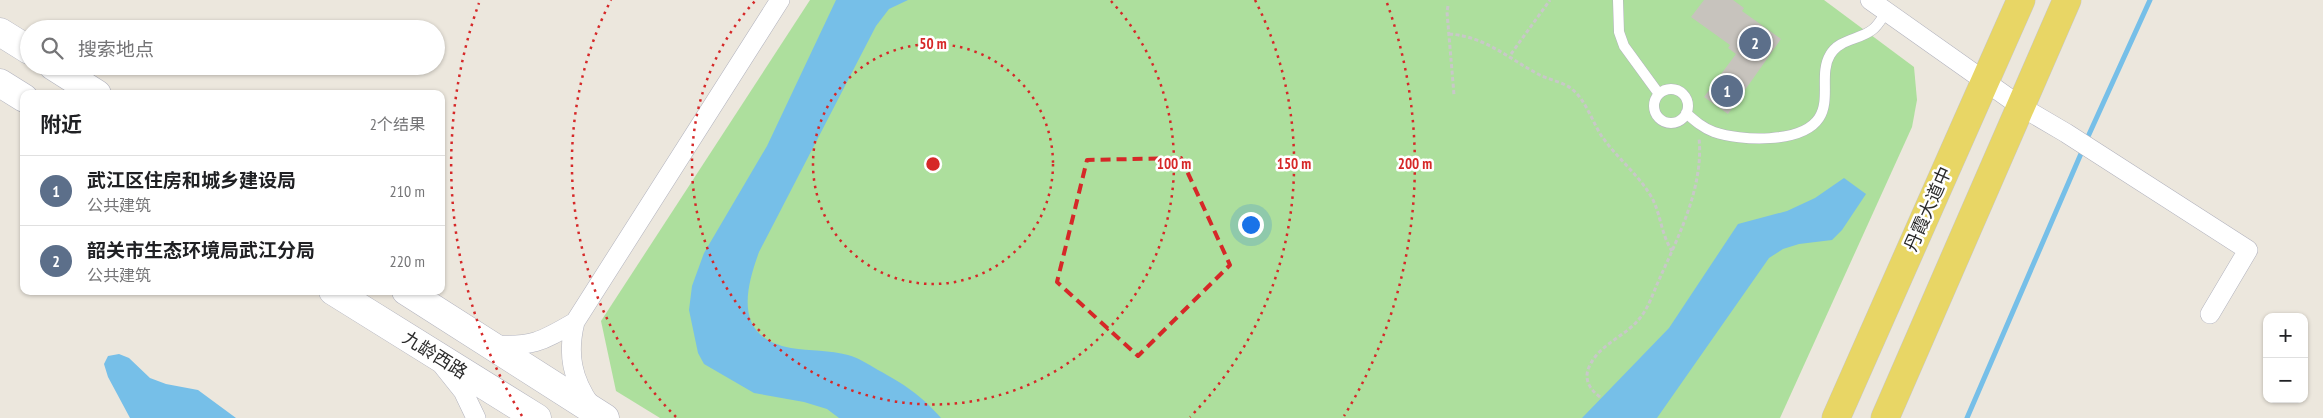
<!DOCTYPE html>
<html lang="zh">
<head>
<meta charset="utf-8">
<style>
  :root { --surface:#fff; --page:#f6f6f6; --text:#202124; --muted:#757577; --line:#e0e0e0; --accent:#4757ef }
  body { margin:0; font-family:"PT Sans Narrow","Noto Sans SC",sans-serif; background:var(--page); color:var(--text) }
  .controls { position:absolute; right:15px; bottom:15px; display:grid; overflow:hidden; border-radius:10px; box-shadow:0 1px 4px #0004 }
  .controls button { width:45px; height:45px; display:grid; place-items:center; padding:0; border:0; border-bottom:1px solid var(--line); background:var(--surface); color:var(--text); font:25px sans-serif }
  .you { position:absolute; left:1250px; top:224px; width:18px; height:18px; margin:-12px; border:4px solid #fff; border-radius:50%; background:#1a73e8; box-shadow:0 0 0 8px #1a73e833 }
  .badge { display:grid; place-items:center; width:32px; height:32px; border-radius:50%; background:var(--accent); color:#fff; font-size:16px; font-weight:700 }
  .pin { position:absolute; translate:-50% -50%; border:2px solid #fff; box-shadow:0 1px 5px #0006 }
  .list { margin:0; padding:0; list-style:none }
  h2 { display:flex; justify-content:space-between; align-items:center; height:65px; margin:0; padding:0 20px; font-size:21px }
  h2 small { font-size:16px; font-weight:400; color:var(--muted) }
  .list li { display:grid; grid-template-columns:32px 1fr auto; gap:15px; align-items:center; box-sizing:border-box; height:70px; padding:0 20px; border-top:1px solid var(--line) }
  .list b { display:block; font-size:19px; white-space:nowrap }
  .list p { margin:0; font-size:16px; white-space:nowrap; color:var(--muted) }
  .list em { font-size:16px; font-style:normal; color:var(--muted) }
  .icon { flex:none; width:28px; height:28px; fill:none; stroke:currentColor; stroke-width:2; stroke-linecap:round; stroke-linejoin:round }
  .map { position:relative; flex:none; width:2323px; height:418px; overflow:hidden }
  .search { position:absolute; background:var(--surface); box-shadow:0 1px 4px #0004; left:20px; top:20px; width:425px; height:55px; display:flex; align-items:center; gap:12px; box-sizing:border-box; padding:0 18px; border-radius:28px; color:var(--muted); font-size:19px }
  .panel { position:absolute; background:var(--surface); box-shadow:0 1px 4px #0004; left:20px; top:90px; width:425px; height:205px; border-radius:10px }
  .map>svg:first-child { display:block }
</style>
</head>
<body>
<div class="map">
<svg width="2323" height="418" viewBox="0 0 2323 418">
  <rect width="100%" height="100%" fill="#ece7dd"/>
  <path fill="#addf9d" d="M810 0H1824L1914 67 1917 100 1912 127 1780 418H660L616 391 601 321Z"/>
  <path fill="#76bfe8" d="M836 0H908L889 9 876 26 759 252C744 293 735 338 791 348 810 351 830 350 848 355 859 358 868 364 878 370 904 384 921 395 941 418H839L827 409 804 402 754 393 704 364 698 353 689 310 692 286 704 253 767 146Z
    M1844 178 1866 194 1842 230 1832 240 1799 244 1783 249 1769 258 1657 418H1582L1669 328 1738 224 1787 211 1815 198Z
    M119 354 129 358 150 378 166 384 198 390 236 418H130L108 377 104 364 108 356Z"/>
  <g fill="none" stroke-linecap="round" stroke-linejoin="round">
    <path stroke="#76bfe8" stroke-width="5" d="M2086 141 2150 0
      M1967 418 2083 149"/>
  </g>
  <path fill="#c7c3bd" d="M1704 0H1733L1744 8 1742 11 1781 39 1728 114 1704 97 1736 54 1728 48 1730 45 1691 17Z"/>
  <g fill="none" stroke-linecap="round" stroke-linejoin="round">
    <defs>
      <path id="service" d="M1618 0 1619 32 1624 46 1659 94
        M1654 106a17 17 0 1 1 34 0a17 17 0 1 1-34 0Z
        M1686 113C1695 121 1703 128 1714 132 1740 141 1802 144 1819 118 1831 100 1819 73 1830 55 1839 39 1859 40 1872 30 1878 26 1882 18 1886 12"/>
      <path id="minor" d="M1870 0 2020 106 2066 133 2248 250 2210 314
        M575 322 780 0
        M491 345C532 347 541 342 575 322 567 354 572 379 591 406
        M443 366 463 391 476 418"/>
      <path id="secondary" d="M0 32 29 50
        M53 66 97 94
        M0 83 24 98
        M333 291 537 418
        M406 291 605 418"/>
      <path id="primary" d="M1836 418 2021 0
        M1885 418 2067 0"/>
    </defs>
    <use href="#service" stroke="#b1b2bd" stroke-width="11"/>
    <use href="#minor" stroke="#b1b2bd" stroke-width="20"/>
    <use href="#secondary" stroke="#b1b2bd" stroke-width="29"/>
    <use href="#primary" stroke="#c8c8c8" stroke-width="29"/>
    <path stroke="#c8c8c8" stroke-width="3" stroke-dasharray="4 2.5" stroke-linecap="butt" d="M1448 6 1447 12 1454 95
      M1449 34C1484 36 1508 58 1538 74 1549 80 1564 82 1573 90 1587 102 1593 124 1603 138 1618 159 1640 176 1652 198 1661 215 1661 234 1672 251
      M1511 54 1550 0
      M1600 397C1589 389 1583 378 1590 365 1600 344 1626 336 1640 318 1649 307 1653 293 1659 280 1678 237 1704 187 1699 138"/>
    <use href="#service" stroke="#fff" stroke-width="10"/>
    <use href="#minor" stroke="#fff" stroke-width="19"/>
    <use href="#secondary" stroke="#fff" stroke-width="28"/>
    <use href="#primary" stroke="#e8d665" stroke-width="28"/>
  </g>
  <path fill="none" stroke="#d62828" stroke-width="4" stroke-dasharray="10 6" stroke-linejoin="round" d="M1181 158 1230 265 1138 356 1057 282 1087 160Z"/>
  <g fill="none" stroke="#d62828" stroke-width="2.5" stroke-dasharray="2.5 5">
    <circle cx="933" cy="164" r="120"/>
    <path d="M1111 1A241 241 0 1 1 755 1"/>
    <path d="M676 417A361 361 0 0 1 611 0M1255 0A361 361 0 0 1 1190 417"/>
    <path d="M522 416A482 482 0 0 1 479 3M1387 3A482 482 0 0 1 1344 416"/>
  </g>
  <g text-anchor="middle" stroke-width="5" stroke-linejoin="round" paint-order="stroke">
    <g font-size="18" fill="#2a2a2a" stroke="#fff">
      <text transform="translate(1928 209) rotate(-66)" y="6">丹霞大道中</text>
      <text transform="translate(435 355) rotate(32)" y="6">九龄西路</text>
    </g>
  </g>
  <circle cx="933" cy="164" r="8" fill="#d62828" stroke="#fff" stroke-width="2.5"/>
  <g font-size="15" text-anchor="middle" font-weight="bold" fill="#d62828" stroke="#fff" stroke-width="5" stroke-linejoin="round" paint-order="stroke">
    <text x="933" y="49">50 m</text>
    <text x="1174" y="169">100 m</text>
    <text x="1294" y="169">150 m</text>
    <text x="1415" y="169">200 m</text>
  </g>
</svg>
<div class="controls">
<button>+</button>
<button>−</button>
</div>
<div class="you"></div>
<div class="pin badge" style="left:1727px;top:91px;background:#5c6f8a">1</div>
<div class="pin badge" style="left:1755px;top:43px;background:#5c6f8a">2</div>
<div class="search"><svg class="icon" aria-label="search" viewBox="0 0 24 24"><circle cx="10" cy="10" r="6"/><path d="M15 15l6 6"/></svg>搜索地点</div>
<section class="panel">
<h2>附近<small>2个结果</small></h2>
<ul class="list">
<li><span class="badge" style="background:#5c6f8a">1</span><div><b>武江区住房和城乡建设局</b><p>公共建筑</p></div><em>210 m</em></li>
<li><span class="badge" style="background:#5c6f8a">2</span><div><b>韶关市生态环境局武江分局</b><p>公共建筑</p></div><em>220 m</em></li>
</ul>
</section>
</div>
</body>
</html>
